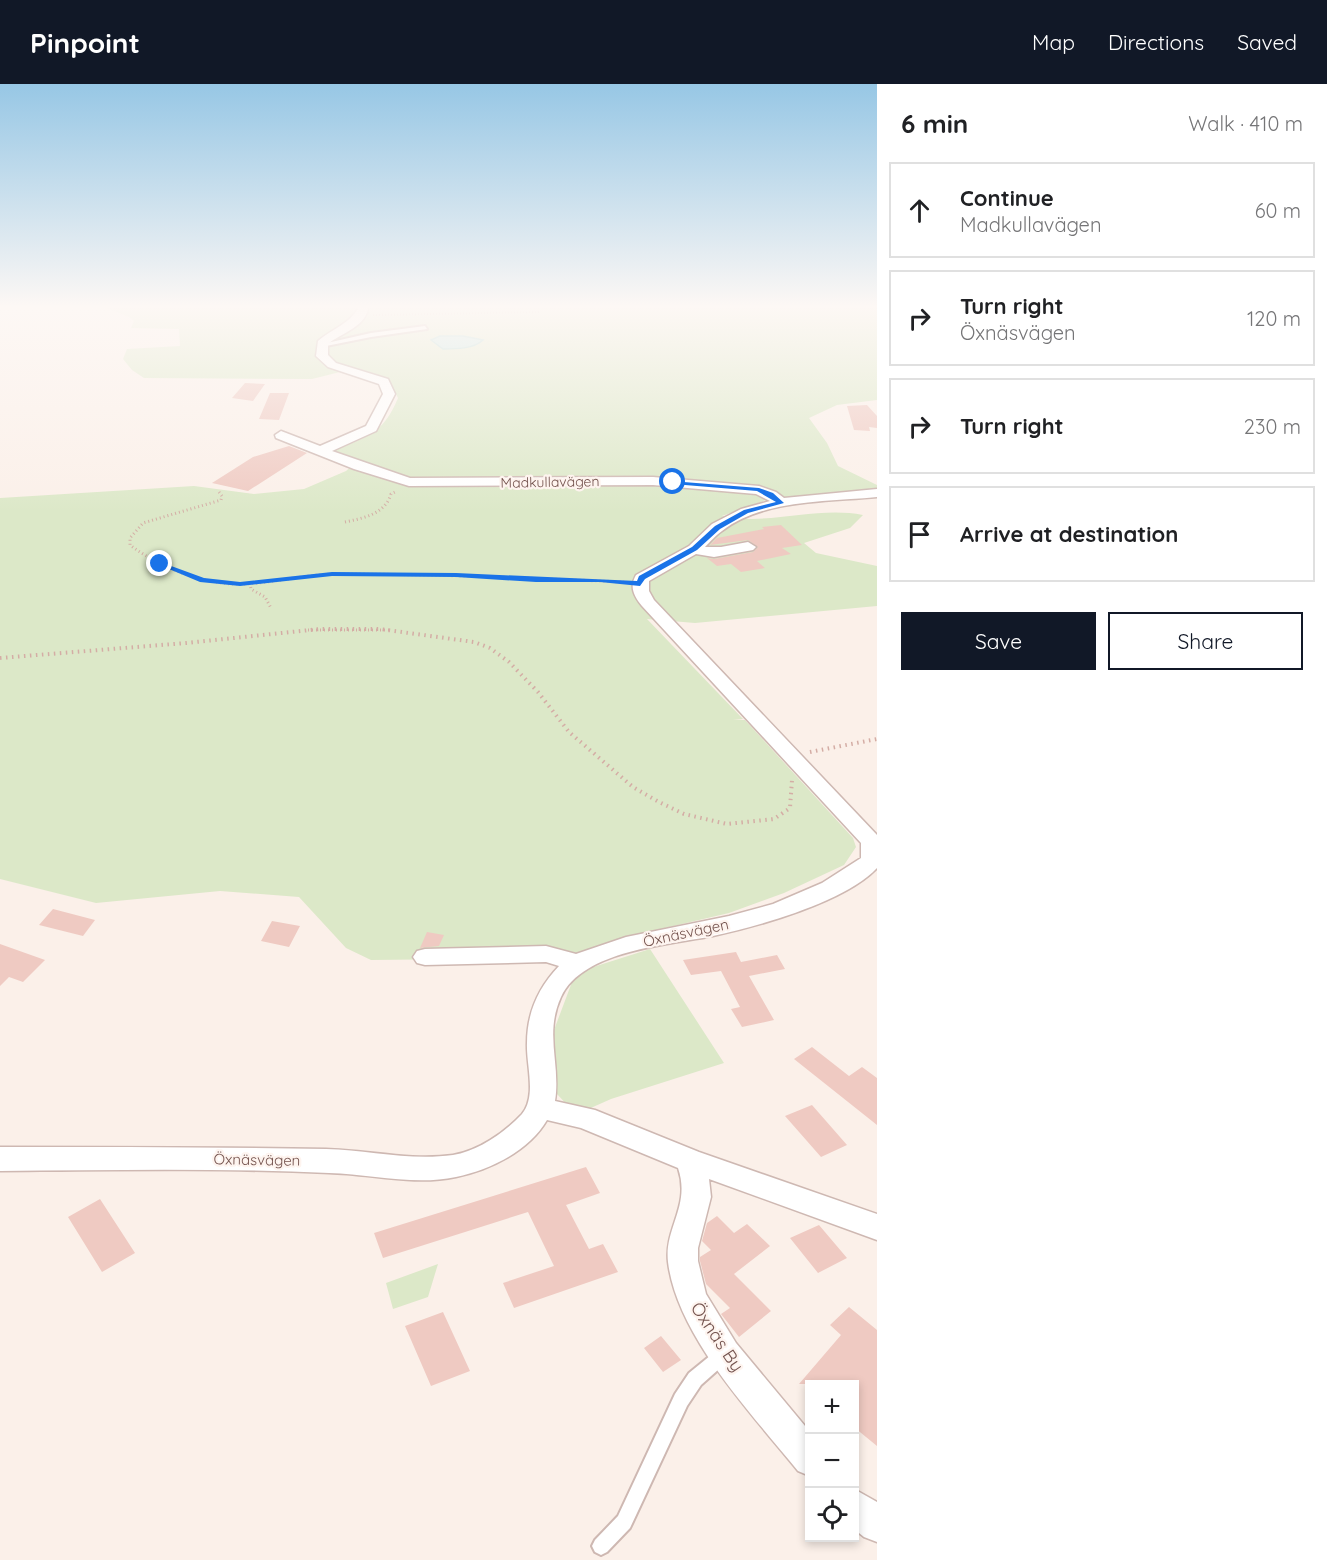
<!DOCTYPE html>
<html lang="en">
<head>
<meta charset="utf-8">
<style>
  :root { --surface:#fff; --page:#f6f6f6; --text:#202124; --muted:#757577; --line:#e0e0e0; --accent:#111827 }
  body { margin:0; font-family:Quicksand,sans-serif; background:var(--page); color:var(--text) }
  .controls { position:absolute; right:18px; bottom:18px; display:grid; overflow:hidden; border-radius:0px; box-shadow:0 3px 9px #0003 }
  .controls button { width:54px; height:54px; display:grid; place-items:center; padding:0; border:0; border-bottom:2px solid var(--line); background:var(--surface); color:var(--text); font:30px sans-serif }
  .stop { position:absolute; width:18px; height:18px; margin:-14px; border:4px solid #1a73e8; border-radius:50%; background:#fff }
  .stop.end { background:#1a73e8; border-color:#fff; box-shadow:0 2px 6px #0008 }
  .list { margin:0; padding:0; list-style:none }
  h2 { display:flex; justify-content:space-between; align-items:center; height:78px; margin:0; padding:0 24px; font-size:26px }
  h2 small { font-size:20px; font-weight:400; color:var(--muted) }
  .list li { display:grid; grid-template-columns:39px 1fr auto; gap:18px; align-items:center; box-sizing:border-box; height:96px; margin:0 12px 12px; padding:0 12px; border:2px solid var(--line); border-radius:0px }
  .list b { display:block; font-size:22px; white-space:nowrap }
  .list p { margin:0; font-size:20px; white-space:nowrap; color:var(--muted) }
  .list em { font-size:20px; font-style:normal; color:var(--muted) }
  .actions { display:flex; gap:12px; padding:18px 24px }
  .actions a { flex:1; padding:14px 0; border:2px solid var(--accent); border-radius:0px; text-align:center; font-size:21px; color:var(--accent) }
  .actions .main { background:var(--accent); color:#fff }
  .icon { flex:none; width:33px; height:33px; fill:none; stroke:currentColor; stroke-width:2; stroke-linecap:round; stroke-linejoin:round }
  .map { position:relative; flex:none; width:877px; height:1476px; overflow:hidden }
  header { display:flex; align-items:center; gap:36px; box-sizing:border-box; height:84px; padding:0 30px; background:var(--accent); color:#fff }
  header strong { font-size:28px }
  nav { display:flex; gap:33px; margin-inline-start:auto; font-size:21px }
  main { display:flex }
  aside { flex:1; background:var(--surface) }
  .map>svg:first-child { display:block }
</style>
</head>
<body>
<header>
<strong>Pinpoint</strong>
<nav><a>Map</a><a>Directions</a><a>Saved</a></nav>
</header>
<main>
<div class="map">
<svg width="877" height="1476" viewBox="0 0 877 1476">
  <rect width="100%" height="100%" fill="#fbf0e9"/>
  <path fill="#dce8c8" d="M100 221H877V316L837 321 809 334 827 359 838 382 877 401V404L766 416 722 432C769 442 816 422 863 431L850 444 804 459 816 469 877 482V522L695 539 647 535 743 635 733 636H745L853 754 856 763 844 781 784 809 729 829 652 847 559 874 371 876 346 864 299 813 220 807 96 819 0 795V414L194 402 254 410 304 405 346 387 356 378 331 368C365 353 383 351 398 314L389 296 352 285 312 295 144 294 132 286 123 275 127 265 180 262 179 245 131 244 134 237 129 233Z
    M650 865 724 979 611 1015 584 1027 569 1023 557 1010 551 954 572 898 587 885Z
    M438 1180 428 1213 393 1225 386 1199Z"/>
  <path fill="#bee4e1" stroke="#a5d5d1" stroke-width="1.5" d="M440 252H463L483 256C474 265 455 265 443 265L431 256Z"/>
  <path fill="#efcac2" d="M245 299 265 300 253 317 232 314Z
    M270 309H289L279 336 259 335Z
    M867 321 877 332V344L869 343 870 347 854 346 847 322Z
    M289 362 307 369 248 407 212 399 253 373Z
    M781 441 802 461 782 464 791 470 757 477 765 484 741 488 731 480 717 482 707 474 714 475 753 468 758 463 748 456 710 461 717 454 764 445 762 443Z
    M53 825 95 836 83 852 39 841Z
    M272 837 300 842 289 863 261 857Z
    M427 848 444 851 439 862 420 864Z
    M0 860 45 876 23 898 9 893 0 902Z
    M736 868 741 878 777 871 785 885 749 892 774 936 742 943 731 925 740 923 721 887 691 891 683 876Z
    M812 963 849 992 862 983 877 994V1041L794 975Z
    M812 1021 847 1061 821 1073 785 1032Z
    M586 1083 600 1109 566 1121 589 1165 603 1160 618 1188 514 1224 503 1199 554 1182 528 1128 383 1174 374 1149Z
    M100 1115 135 1169 102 1188 68 1133Z
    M717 1132 734 1149 747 1140 770 1162 734 1190 771 1227 739 1253 721 1230 730 1224 706 1200 700 1177V1173L711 1166 702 1157 707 1139Z
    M819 1141 847 1174 818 1189 790 1154Z
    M849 1223 877 1246V1362L855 1344V1300H799L841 1251 830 1241Z
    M443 1228 470 1287 431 1302 405 1242Z
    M661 1252 681 1276 663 1288 644 1264Z"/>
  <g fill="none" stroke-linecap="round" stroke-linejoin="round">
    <defs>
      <path id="service" d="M425 242 427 245 371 253 321 263 318 261 371 249Z
        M722 1264 728 1267 730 1272 728 1277 701 1301 687 1322 630 1444 607 1468 601 1471 595 1468 592 1462 595 1456 618 1432 675 1310 689 1289 716 1267Z"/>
      <path id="minor" d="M360 221H368C369 242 341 249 328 260V271L336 279 388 295 395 310 376 347 332 367 410 394 653 393 759 402 776 408 784 414 877 405V413C828 418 763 415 722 447 716 451 710 458 705 463H721L748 458 756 463 753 466 714 473 696 470 649 497V507L654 516 877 751V784C845 818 759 842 713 852 669 861 583 866 561 913 544 950 561 981 555 1017L595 1026 699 1068 877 1130V1156L709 1095 711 1113 698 1164V1177L706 1210 736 1259 810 1348V1392L798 1387C752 1330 677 1252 668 1178 664 1144 691 1122 678 1084L581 1044 547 1036C529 1067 490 1086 456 1093 414 1102 371 1090 329 1089 220 1084 109 1086 0 1087V1063C109 1063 217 1063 326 1065 368 1066 410 1077 453 1071 478 1067 504 1049 522 1030 537 1012 526 981 527 959 527 929 538 904 559 882L546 878 425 881 417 879 413 873 417 867 425 865 546 862 576 870 626 853 729 832 773 820 822 799 861 774V759L642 522C634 512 629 503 636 491L689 462 712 440 741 425 770 417 756 410 653 401 409 402 354 385 276 354 275 351 281 347 320 362 366 342 383 310 379 300 328 283 316 272 318 257C333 244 351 240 360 221Z
        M854 1405 877 1418V1458L864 1453 854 1445Z"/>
    </defs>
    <use href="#service" stroke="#ceb8b2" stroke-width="4"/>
    <use href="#minor" stroke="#ceb8b2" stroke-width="3"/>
    <path stroke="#d4ada5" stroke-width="2" stroke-dasharray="1 2" stroke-linecap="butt" d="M373 231 539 228"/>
    <path stroke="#d4ada5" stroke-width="3" stroke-dasharray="1 3" stroke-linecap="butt" d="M219 408 222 412 221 416 143 439 130 454V461C157 481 188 494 222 499 259 504 298 490 336 490 432 490 528 494 624 498
      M345 438C364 434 385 430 391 410L397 407
      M250 499 251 505 265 513 271 524
      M308 546H389"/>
    <path stroke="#d4ada5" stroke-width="4" stroke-dasharray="1.5 4.5" stroke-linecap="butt" d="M0 574 186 559 320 545H380L474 558 490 564 509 578 538 608 569 648 633 703 659 718 684 730 727 740 774 735 790 724 792 696
      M810 668 877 655"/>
    <use href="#service" fill="#fff" fill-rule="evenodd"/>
    <use href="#minor" fill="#fff" fill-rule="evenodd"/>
  </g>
  <linearGradient id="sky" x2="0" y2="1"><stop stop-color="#97c7e5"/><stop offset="0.52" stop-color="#fdf8f5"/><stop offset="1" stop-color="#fdf8f5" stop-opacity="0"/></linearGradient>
  <rect width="877" height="428" fill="url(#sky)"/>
  <path fill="#1a73e8" d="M671 397 759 404 773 409 784 419 748 429 720 445 697 466 645 495 640 502 600 498H536L456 493 332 492 240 502 200 498 157 480 163 479 204 494 240 498 332 488 456 489 637 497 639 492 692 463 715 442 744 426 776 418 757 407 673 400Z"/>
  <g text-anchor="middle" stroke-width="4.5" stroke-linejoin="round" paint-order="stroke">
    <g font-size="14" fill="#74534e" stroke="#fef4ef">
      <text transform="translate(550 398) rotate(-1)" y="5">Madkullavägen</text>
    </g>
    <g font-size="15" fill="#74534e" stroke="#fef4ef">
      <text transform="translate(686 849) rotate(-12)" y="5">Öxnäsvägen</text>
      <text transform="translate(257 1076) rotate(1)" y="5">Öxnäsvägen</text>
    </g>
    <g font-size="18" fill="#74534e" stroke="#fef4ef">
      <text transform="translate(717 1253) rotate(56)" y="6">Öxnäs By</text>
    </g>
  </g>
</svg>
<div class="controls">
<button>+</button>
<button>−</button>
<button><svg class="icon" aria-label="locate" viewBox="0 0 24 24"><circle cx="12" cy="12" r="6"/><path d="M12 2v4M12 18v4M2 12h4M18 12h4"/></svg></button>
</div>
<div class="stop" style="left:673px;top:398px"></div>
<div class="stop end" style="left:160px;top:480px"></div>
</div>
<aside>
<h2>6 min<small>Walk · 410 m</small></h2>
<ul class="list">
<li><svg class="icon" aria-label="ahead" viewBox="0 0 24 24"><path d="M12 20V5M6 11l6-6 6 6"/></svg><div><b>Continue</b><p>Madkullavägen</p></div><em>60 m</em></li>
<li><svg class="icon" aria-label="right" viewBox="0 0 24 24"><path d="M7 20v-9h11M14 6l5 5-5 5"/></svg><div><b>Turn right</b><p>Öxnäsvägen</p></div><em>120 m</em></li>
<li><svg class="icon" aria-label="right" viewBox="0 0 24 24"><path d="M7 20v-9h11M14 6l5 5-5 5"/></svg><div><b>Turn right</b></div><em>230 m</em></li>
<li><svg class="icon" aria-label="arrive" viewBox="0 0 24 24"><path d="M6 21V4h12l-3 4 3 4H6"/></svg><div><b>Arrive at destination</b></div></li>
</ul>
<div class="actions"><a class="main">Save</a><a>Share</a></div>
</aside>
</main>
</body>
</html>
